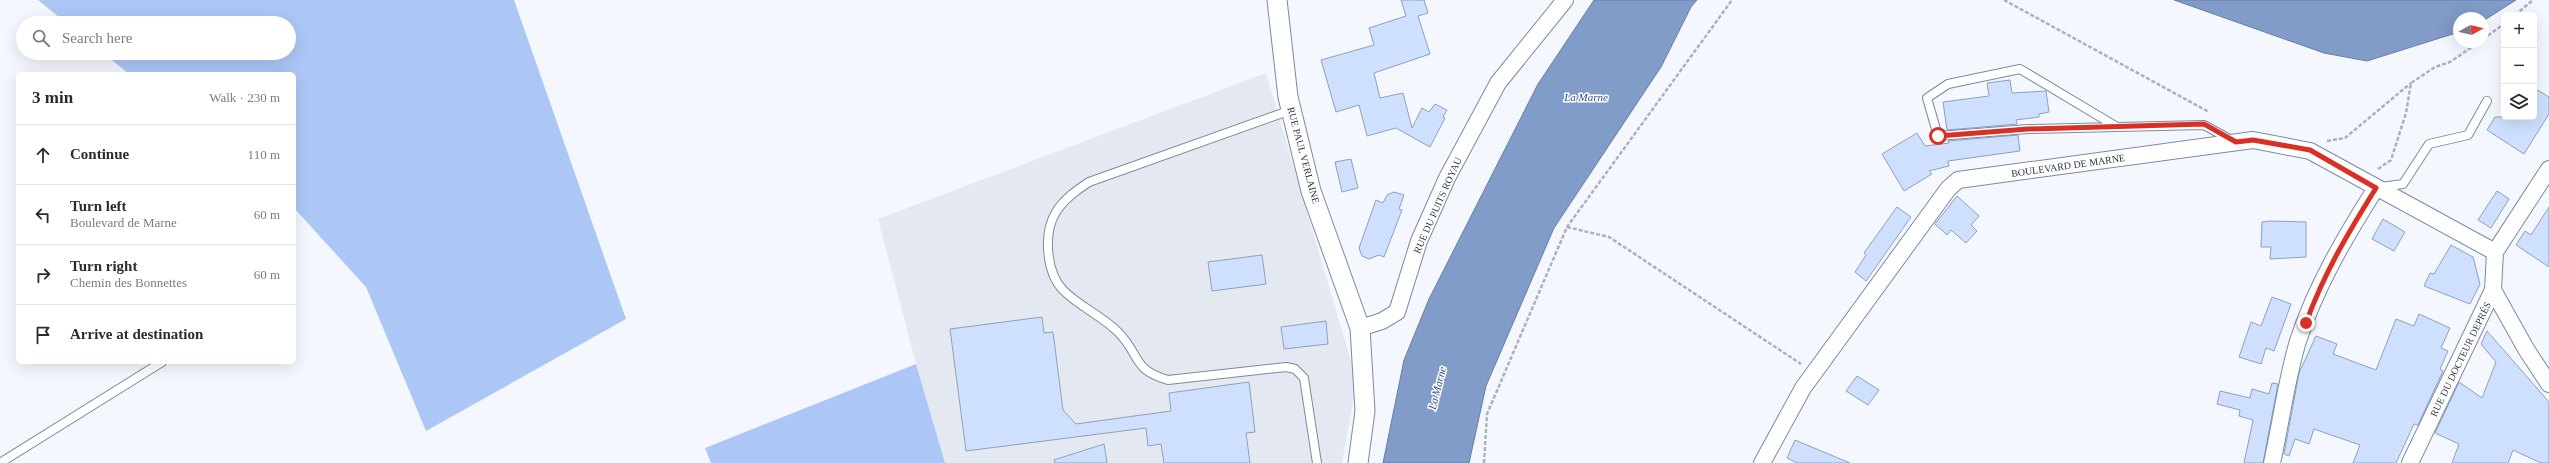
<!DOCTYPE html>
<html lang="en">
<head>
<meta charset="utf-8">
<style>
  :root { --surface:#fff; --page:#f7f7f7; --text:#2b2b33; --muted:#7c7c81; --line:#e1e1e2 }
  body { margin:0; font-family:"Times New Roman",serif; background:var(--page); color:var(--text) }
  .controls { position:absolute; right:12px; top:12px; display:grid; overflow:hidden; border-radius:6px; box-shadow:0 4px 16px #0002 }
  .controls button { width:36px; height:36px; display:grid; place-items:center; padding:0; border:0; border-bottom:1px solid var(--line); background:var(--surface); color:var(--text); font:20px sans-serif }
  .compass { position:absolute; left:2453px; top:12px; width:36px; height:36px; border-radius:50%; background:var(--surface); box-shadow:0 4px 16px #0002; rotate:82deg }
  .stop { position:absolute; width:12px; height:12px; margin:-9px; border:3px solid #d93025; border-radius:50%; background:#fff }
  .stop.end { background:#d93025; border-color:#fff; box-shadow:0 1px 4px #0008 }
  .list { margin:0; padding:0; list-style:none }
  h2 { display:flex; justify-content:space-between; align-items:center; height:52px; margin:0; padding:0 16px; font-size:17px }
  h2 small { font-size:13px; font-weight:400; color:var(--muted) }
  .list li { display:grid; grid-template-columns:26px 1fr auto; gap:12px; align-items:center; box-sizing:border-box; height:60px; padding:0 16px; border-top:1px solid var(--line) }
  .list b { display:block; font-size:15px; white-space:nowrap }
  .list p { margin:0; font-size:13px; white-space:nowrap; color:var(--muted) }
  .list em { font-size:13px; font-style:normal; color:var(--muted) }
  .icon { flex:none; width:22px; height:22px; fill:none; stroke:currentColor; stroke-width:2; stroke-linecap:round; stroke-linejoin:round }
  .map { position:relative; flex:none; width:2549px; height:463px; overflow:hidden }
  .search { position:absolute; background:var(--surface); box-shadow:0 4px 16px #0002; left:16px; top:16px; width:280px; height:44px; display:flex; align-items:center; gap:10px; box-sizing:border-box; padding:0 14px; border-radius:22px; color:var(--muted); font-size:15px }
  .panel { position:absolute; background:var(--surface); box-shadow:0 4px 16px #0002; left:16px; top:72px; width:280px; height:292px; border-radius:6px }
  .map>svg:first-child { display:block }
</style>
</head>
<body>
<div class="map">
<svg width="2549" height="463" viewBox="0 0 2549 463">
  <rect width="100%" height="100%" fill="#f4f8fe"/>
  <path fill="#e4e9f1" d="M1266 73 1357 381 1342 463H945L916 364 878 219Z"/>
  <path fill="#acc7f5" d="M38 0H514L626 319 426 431 366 287 294 208V74H129L103 53H289V23H66Z
    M916 364 945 463H711L705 448Z"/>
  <path fill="#829cca" stroke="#697da1" d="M1594 0H1697L1691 7 1661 67 1554 228 1486 386 1469 463H1383L1404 360 1429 299 1538 84Z
    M2174 0H2516L2483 21V18H2459V32L2367 61 2324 53Z"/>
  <path fill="#cee0fd" stroke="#8fa0bc" d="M1401 0H1424L1428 13 1418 16 1430 54 1374 73 1380 98 1403 93 1412 128 1422 108 1429 112 1435 104 1447 110 1443 117 1445 118 1430 147 1396 128 1367 136 1359 105 1336 112 1321 60 1374 45 1369 28 1406 16Z
    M2010 80 2012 93 2046 91 2049 112 2039 114V117L2016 120 2017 124 1947 130 1943 102 1989 96 1987 83Z
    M2534 88 2549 97V114L2524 154 2487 130 2495 117H2534Z
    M1917 133 1925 146 1949 143 1948 141 2018 135 2020 151 1948 161 1949 166 1929 171 1932 174 1904 191 1882 154Z
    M1351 159 1358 188 1342 192 1335 162Z
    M2497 191 2509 199 2491 228 2478 220Z
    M1394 192 1404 195 1399 209 1402 210 1384 257 1379 255 1369 259 1362 256 1359 248 1376 200 1383 203 1387 195Z
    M1957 196 1979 216 1971 225 1977 231 1966 243 1951 230 1947 235 1935 224Z
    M1897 207 1911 217 1866 281 1855 272 1866 255 1864 253Z
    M2549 207V267L2516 245 2525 231 2531 235Z
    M2383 219 2405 232 2394 251 2372 239Z
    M2270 221 2306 222V257L2270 259 2271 247H2261L2262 222Z
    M2451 245 2473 257 2480 284 2470 304 2424 286 2430 273 2434 274Z
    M1262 255 1266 284 1212 291 1208 262Z
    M2272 297 2291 304 2274 351 2266 348 2261 364 2239 357 2251 322 2261 326Z
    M2419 314 2450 328 2441 348 2448 351 2440 369 2443 371 2418 425 2414 424 2396 463H2353L2360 445 2314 429 2309 444 2295 439 2289 456 2284 454 2299 373 2316 336 2337 344 2333 354 2376 370 2396 319 2414 326Z
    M1042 317 1044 333 1053 332 1063 410 1076 424 1171 411 1169 393 1249 382 1255 432 1246 433 1250 463H1164L1161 444 1148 446 1146 428 966 451 950 329Z
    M1326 321 1328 344 1284 349 1281 327Z
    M2487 331 2549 402V463H2541L2513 450 2508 463H2452L2459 444 2435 433 2459 382 2482 398 2496 362 2481 344Z
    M1857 376 1879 390 1868 405 1846 391Z
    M2272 383 2278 384 2263 463H2244L2253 420 2239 416 2240 410 2217 404 2220 391 2250 398 2252 389 2269 394Z
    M1795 440 1850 463H1797L1787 458Z
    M1104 444 1107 463H1055L1054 460Z"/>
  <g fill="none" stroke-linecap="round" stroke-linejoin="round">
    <defs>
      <path id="service" d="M1291 110 1089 182C1077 190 1064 199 1056 212 1043 233 1046 272 1063 290 1080 307 1102 316 1118 332 1141 355 1131 369 1168 380L1286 367 1295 369 1304 378 1317 463
        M2117 127 2020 69 1948 84 1927 98 1938 136 2028 129 2204 125 2233 141
        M2381 187 2403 184 2429 144 2468 135 2487 101
        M0 463 162 362"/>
      <path id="minor" d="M2493 290 2526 349 2549 384
        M1360 328 1382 321 1397 312 1419 241 1447 178 1498 83 1565 0
        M1762 463 1803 388 1948 189 1958 180 2253 140 2310 151 2495 252
        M2272 463C2281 423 2286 381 2298 341 2316 286 2345 237 2376 188
        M2410 463 2493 290 2495 252 2549 169"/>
      <path id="tertiary" d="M1277 0 1288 97 1311 191 1360 328 1365 411 1358 463"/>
    </defs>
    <use href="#service" stroke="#7a8aa5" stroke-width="10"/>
    <use href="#minor" stroke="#7a8aa5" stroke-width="18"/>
    <use href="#tertiary" stroke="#7a8aa5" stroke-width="21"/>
    <path stroke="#acb1b9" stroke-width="2.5" stroke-dasharray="4 2" stroke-linecap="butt" d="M2004 0 2209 112
      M2515 15 2533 0
      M2483 39 2504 24
      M2327 141 2345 138 2411 83
      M2378 169 2391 160 2406 113 2411 83 2435 67 2450 62 2479 42
      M1567 227 1609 237 1801 364
      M1484 463 1487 414 1567 227 1732 0"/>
    <use href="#service" stroke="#fff" stroke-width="8"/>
    <use href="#minor" stroke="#fff" stroke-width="16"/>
    <use href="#tertiary" stroke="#fff" stroke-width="19"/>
  </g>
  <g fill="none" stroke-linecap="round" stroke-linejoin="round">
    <path stroke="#d93025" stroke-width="5" d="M1938 136 2028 129 2204 124 2236 142 2253 140 2310 150 2376 188C2348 233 2324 273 2306 323"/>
  </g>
  <g text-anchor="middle" stroke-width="3" stroke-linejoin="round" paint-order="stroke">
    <g font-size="10" fill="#2f3541" stroke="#fff">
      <text transform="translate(1304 155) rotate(75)" y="4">RUE PAUL VERLAINE</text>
      <text transform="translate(2068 165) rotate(-8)" y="4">BOULEVARD DE MARNE</text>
      <text transform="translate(1437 205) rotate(-66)" y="4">RUE DU PUITS ROYAU</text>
      <text transform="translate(2460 359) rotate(-64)" y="4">RUE DU DOCTEUR DEPRÉS</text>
    </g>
    <g font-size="11" font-style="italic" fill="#2c4d87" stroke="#fff">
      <text x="1586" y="101">La Marne</text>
      <text transform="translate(1437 388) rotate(-76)" y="4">La Marne</text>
    </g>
  </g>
</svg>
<div class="controls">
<button>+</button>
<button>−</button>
<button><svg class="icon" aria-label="layers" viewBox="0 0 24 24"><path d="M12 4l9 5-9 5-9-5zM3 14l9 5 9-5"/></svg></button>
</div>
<svg class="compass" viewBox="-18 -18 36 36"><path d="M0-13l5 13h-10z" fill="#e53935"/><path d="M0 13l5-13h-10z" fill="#7c7c81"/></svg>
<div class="stop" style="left:1938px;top:136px"></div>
<div class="stop end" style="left:2306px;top:323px"></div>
<div class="search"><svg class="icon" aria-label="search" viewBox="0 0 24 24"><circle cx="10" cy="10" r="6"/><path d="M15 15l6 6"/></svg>Search here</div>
<section class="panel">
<h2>3 min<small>Walk · 230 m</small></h2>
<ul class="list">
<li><svg class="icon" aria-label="ahead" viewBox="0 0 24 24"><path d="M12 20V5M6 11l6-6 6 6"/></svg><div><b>Continue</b></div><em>110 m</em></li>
<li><svg class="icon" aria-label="left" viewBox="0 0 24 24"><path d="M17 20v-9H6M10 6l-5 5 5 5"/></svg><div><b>Turn left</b><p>Boulevard de Marne</p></div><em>60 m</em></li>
<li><svg class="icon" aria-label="right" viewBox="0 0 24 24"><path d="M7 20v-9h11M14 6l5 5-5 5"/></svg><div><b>Turn right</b><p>Chemin des Bonnettes</p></div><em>60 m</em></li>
<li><svg class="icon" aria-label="arrive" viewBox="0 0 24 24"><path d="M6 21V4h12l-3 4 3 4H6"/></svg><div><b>Arrive at destination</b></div></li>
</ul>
</section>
</div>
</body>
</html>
